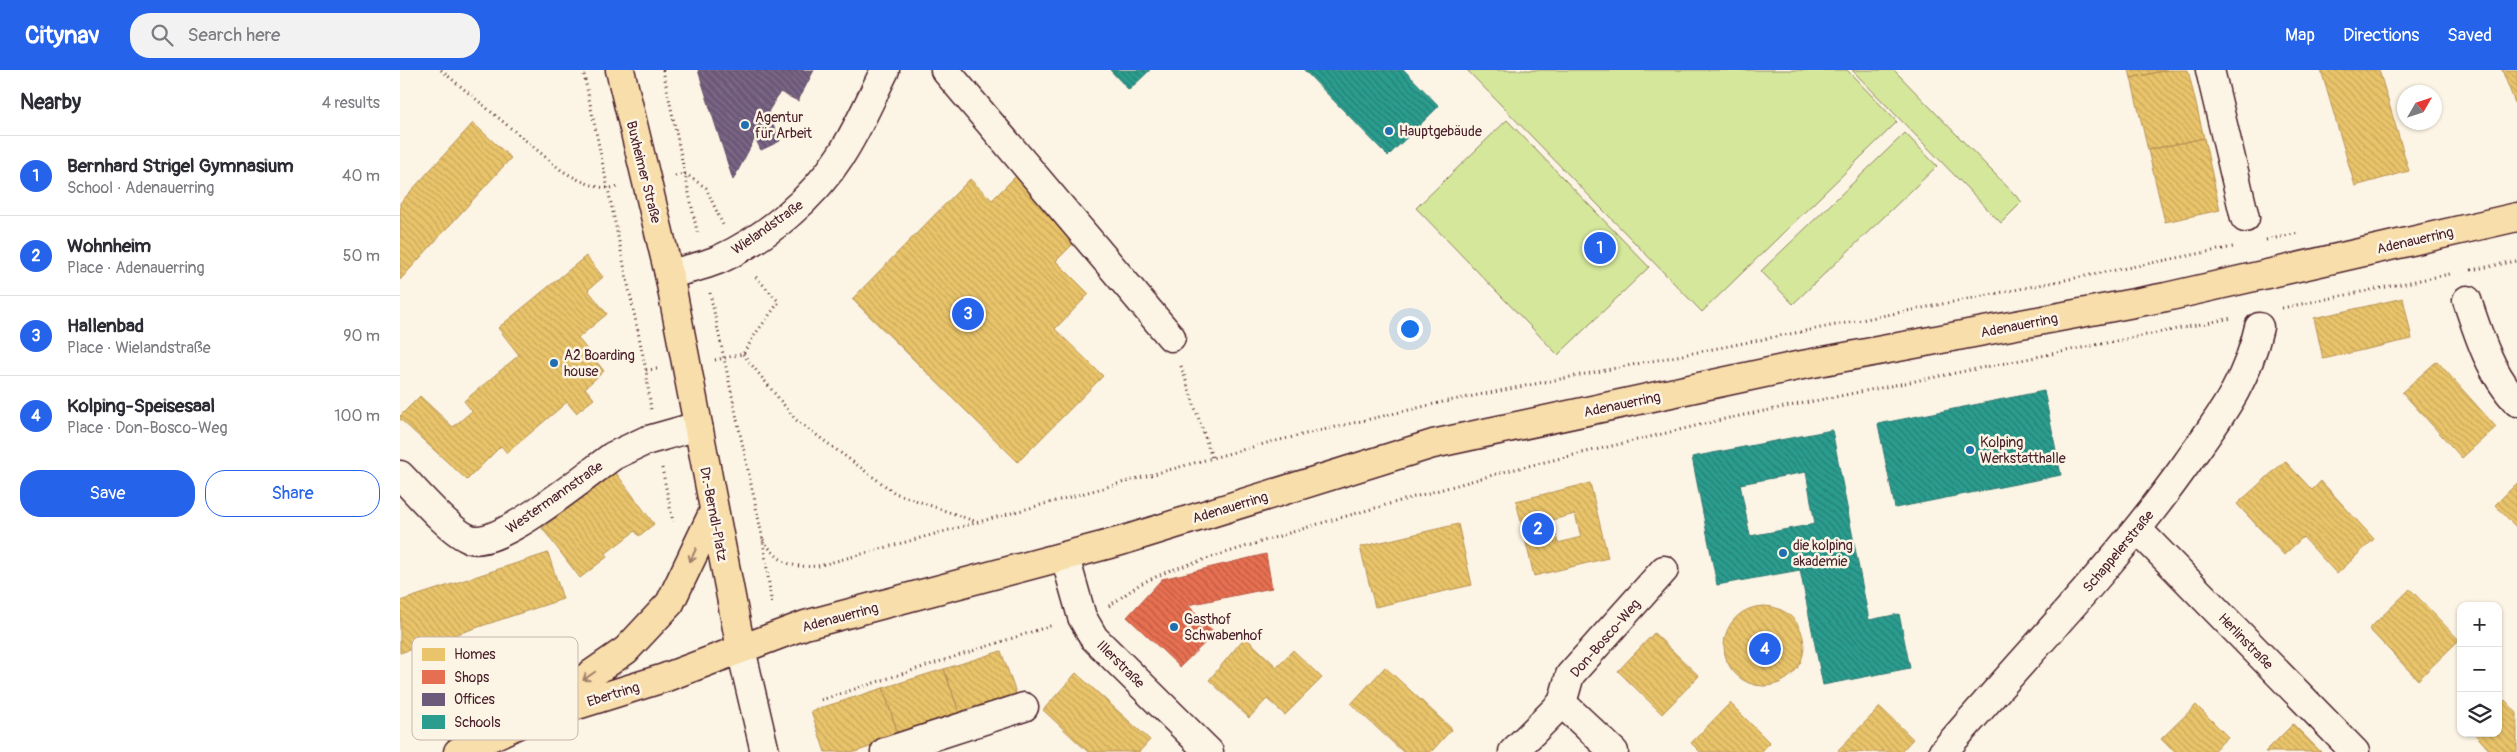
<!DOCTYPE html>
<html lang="en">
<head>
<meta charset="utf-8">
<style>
  :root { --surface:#fff; --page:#f2f2f3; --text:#2b2b33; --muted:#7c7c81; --line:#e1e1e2; --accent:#2563eb }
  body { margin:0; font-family:Pangolin,sans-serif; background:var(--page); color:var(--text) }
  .controls { position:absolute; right:15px; bottom:15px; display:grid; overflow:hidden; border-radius:10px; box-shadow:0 1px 4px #0004 }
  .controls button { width:45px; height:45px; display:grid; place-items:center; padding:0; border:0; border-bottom:1px solid var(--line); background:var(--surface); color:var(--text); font:25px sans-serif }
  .compass { position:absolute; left:1997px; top:15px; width:45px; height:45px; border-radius:50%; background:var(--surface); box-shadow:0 1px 4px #0004; rotate:51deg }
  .you { position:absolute; left:1009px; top:258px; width:18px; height:18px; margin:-12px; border:4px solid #fff; border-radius:50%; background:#1a73e8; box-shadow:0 0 0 8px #1a73e833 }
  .badge { display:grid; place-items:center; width:32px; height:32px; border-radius:50%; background:var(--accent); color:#fff; font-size:16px; font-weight:700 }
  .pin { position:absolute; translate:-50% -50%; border:2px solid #fff; box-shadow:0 1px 5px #0006 }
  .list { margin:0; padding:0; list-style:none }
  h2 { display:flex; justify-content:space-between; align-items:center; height:65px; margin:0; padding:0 20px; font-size:21px }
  h2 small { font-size:16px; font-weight:400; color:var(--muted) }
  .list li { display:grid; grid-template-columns:32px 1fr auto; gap:15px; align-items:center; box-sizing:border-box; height:80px; padding:0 20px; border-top:1px solid var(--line) }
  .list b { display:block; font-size:19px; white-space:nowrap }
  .list p { margin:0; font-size:16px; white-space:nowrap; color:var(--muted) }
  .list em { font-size:16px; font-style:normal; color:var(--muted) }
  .actions { display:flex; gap:10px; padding:15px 20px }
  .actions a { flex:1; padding:11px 0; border:1px solid var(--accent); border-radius:20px; text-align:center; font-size:18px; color:var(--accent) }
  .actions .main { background:var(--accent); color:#fff }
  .icon { flex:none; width:28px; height:28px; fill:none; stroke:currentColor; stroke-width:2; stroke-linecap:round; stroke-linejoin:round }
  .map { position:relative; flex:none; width:2117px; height:682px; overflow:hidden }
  header { display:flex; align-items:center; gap:30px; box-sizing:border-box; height:70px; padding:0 25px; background:var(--accent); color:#fff }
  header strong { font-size:24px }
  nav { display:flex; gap:28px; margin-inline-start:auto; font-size:18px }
  .search { width:350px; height:45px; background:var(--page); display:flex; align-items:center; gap:12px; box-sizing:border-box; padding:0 18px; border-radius:20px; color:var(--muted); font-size:19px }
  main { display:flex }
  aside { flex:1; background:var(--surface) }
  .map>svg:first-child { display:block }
</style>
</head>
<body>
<header>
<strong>Citynav</strong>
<div class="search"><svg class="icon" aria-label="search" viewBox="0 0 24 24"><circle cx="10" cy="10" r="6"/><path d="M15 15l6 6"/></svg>Search here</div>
<nav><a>Map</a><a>Directions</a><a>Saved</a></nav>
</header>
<main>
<aside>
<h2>Nearby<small>4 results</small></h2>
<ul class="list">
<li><span class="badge">1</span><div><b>Bernhard Strigel Gymnasium</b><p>School · Adenauerring</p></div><em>40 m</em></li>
<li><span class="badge">2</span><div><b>Wohnheim</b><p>Place · Adenauerring</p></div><em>50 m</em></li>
<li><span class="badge">3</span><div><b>Hallenbad</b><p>Place · Wielandstraße</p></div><em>90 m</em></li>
<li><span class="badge">4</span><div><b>Kolping-Speisesaal</b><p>Place · Don-Bosco-Weg</p></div><em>100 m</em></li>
</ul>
<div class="actions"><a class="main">Save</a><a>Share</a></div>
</aside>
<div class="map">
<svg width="2117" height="682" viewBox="0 0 2117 682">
  <defs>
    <pattern id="homes-back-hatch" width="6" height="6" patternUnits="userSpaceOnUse" patternTransform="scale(1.25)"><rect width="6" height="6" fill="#e9c46a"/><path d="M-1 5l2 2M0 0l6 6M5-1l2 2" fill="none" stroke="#c9a85c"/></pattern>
    <pattern id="shops-back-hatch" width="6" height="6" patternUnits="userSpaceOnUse" patternTransform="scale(1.25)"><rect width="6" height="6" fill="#e76f51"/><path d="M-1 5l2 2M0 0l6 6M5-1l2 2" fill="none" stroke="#bd5b43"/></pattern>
    <pattern id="offices-back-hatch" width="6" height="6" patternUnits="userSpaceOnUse" patternTransform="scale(1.25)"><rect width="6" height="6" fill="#6d597a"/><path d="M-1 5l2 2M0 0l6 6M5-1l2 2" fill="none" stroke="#84728b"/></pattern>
    <pattern id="schools-back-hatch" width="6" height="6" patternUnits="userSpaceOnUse" patternTransform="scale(1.25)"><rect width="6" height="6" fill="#2a9d8f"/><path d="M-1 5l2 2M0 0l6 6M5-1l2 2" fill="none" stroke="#267f75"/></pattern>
  </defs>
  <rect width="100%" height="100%" fill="#fcf5e5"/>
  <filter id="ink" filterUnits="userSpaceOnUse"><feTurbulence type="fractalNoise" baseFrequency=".02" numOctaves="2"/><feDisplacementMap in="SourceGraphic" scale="10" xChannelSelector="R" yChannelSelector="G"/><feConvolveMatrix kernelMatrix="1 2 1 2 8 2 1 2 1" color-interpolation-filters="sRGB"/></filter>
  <g filter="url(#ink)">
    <path fill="#d4e79b" stroke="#8f8363" d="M1067 0H1447L1497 52 1302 242Z
      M1452 0H1494L1622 132 1601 153Z
      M1107 50 1249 197 1158 285 1016 138Z
      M1505 63 1537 96 1393 234 1361 201Z"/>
    <path fill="url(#homes-back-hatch)" stroke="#b99257" fill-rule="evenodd" d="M1729 0H1767L1731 8Z
      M1767 0H1788L1804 68 1748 80 1731 8Z
      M1921 0H1979L2009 101 1955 116Z
      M2102 0H2117V38Z
      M73 53 111 88 0 210V133Z
      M1804 68 1820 140 1765 152 1748 80Z
      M616 106 673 174 656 191 689 224 655 259 703 306 618 392 452 229 570 109 592 130Z
      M186 186 203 207 188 220 207 244 178 268 204 301 185 318 194 329 176 343 167 332 107 383 101 376 67 410 0 349V346L20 326 53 357 72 341 64 331 119 285 98 258Z
      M2003 228 2012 269 1923 289 1914 248Z
      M2037 291 2096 357 2062 388 2002 322Z
      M1885 391 1912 420 1921 411 1974 469 1937 504 1903 467 1884 485 1837 434Z
      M213 399 254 454 239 466 235 461 205 484 207 487 180 508 142 458 172 435 170 432Z
      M1190 413 1208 488 1134 506 1116 431ZM1175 444 1181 467 1158 473 1152 450Z
      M2117 413V458L2095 435Z
      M1058 454 1072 515 975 537 960 477Z
      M148 483 163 529 0 583V531Z
      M2010 519 2059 570 2018 610 1969 559Z
      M1324 576a40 40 0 1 1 80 0a40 40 0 1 1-80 0Z
      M1254 563 1299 606 1262 644 1218 601Z
      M845 567 877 597 893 580 922 608 885 645 867 629 849 648 809 610Z
      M601 581 617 626 560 645 544 599Z
      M985 597 1052 659 1031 682H1003L951 634Z
      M544 599 560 645 499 667 483 618Z
      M676 603 750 670 739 682H688L643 640Z
      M483 618 499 667 455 682H425L411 641Z
      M2105 630 2117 643V682H2091L2074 663H2098V637Z
      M1330 633 1370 673 1361 682H1300L1291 673Z
      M1796 635 1828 667 1812 682H1774L1761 669Z
      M1480 637 1513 669 1501 682H1440L1438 680Z
      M1893 654 1921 682H1865Z"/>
    <path fill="url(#shops-back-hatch)" stroke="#b85746" d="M866 484 872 518 788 535 815 563 780 597 727 547 762 509Z"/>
    <path fill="url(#offices-back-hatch)" stroke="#624862" d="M298 0H414L398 31 380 22 368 42 380 71 361 80 355 68 333 110Z"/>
    <path fill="url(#schools-back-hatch)" stroke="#347771" fill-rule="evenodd" d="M710 0H750L729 20Z
      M904 0H1004L1039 36 988 86Z
      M1644 321 1661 405 1495 438 1478 354Z
      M1432 360 1469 550 1499 544 1510 598 1423 615 1400 500 1317 515 1292 387ZM1406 402 1415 454 1350 466 1340 414Z"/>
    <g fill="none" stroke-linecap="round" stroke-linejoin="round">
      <defs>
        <path id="minor" d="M545 0 771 267
          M1810 0 1845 148
          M269 204C286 200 304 196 320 189 367 167 413 129 441 85 458 59 471 28 485 0
          M2067 230C2079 267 2091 304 2117 332
          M0 405C15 420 51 463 70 469 100 478 186 405 213 386L245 371 298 356
          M1737 459 1955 682
          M665 487 682 547 694 568 809 682
          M341 579 365 682
          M1162 633 1214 682
          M485 682 624 637
          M1113 682 1162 633 1170 605 1264 500
          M1543 682C1625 586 1714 496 1787 393 1820 346 1846 315 1859 257"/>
        <path id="major" d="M220 0 269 204 341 579
          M144 637 226 580 270 533 314 441
          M58 682 123 652 264 608 405 555 721 471 1033 374 1397 296 1766 227 2117 147"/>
      </defs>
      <use href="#minor" stroke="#4a1f2b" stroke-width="31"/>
      <use href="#major" stroke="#4a1f2b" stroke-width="31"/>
      <path stroke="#4a1f2b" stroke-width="3" stroke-dasharray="1 4" stroke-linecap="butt" d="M41 0 161 100C178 110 197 121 218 117
        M183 0 246 300 251 340
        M263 0 298 166
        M275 106 286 104 306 118 323 155
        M1866 170 1899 163
        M2071 200 2117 191
        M310 223 363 470 372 536
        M1882 238 2050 204
        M343 284 396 350 495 423 577 452
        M315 290 343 284 356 263 379 232 354 205
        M781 296 812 388
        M246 300 257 299
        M262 398 273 452
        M363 470C380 493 389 498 418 496L867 373 1043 332 1833 177
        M709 536 740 514 771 500 918 454 1107 401 1329 348 1832 248
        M421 630 653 555"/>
      <use href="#minor" stroke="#fcf5e5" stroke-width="28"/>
      <use href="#major" stroke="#f8deab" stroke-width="28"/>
    </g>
    <defs><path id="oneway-shaft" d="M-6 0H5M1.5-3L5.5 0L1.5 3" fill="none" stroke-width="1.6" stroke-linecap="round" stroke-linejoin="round" transform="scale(1.25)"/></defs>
    <g stroke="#a17e6b">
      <use href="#oneway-shaft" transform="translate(293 485) rotate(115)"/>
      <use href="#oneway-shaft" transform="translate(189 606) rotate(145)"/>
    </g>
  </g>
  <g fill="#1f6fb2" stroke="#fcf5e5" stroke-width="2">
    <circle cx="345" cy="55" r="5"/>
    <circle cx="989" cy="61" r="5"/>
    <circle cx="154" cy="293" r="5"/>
    <circle cx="1570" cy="380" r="5"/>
    <circle cx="1383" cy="483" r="5"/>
    <circle cx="774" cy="557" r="5"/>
  </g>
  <g text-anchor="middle" stroke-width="5" stroke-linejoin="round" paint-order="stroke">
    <g font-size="14" fill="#4a1f2b" stroke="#fcf5e5" text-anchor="start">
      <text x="355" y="52">Agentur<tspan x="355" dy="16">für Arbeit</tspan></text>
      <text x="999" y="66">Hauptgebäude</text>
      <text x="164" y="290">A2 Boarding<tspan x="164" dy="16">house</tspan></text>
      <text x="1580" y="377">Kolping<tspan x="1580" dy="16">Werkstatthalle</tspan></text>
      <text x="1393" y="480">die kolping<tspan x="1393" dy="16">akademie</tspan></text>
      <text x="784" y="554">Gasthof<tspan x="784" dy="16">Schwabenhof</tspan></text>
    </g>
    <g font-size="14" fill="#4a1f2b" stroke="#fcf5e5">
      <text transform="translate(244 102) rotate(76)" y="5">Buxheimer Straße</text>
      <text transform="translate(367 157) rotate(-35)" y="5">Wielandstraße</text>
      <text transform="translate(2015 170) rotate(-13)" y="5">Adenauerring</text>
      <text transform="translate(1619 255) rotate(-11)" y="5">Adenauerring</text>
      <text transform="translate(1222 334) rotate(-12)" y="5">Adenauerring</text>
      <text transform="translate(154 427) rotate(-35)" y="5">Westermannstraße</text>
      <text transform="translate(830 437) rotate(-17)" y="5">Adenauerring</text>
      <text transform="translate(314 444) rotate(79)" y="5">Dr.-Berndl-Platz</text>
      <text transform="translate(1718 481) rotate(-50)" y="5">Schappelerstraße</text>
      <text transform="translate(440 547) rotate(-15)" y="5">Adenauerring</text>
      <text transform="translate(1205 568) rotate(-49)" y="5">Don-Bosco-Weg</text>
      <text transform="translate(1846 571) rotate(46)" y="5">Herlinstraße</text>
      <text transform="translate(721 594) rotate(45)" y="5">Illerstraße</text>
      <text transform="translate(213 624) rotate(-17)" y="5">Ebertring</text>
    </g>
  </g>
  <rect x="12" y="567" width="166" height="103" rx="8" fill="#fcf5e5" stroke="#c7b5ad" stroke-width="1"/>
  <rect x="22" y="578" width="23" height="13" fill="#e9c46a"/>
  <rect x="22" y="600" width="23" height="14" fill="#e76f51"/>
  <rect x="22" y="623" width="23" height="13" fill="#6d597a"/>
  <rect x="22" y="645" width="23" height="14" fill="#2a9d8f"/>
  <g font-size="14" fill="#4a1f2b">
    <text x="54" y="589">Homes</text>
    <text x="54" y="612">Shops</text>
    <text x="54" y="634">Offices</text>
    <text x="54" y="657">Schools</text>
  </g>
</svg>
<div class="controls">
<button>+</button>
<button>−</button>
<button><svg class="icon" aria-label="layers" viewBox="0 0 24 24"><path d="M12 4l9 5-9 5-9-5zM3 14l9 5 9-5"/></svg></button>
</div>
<svg class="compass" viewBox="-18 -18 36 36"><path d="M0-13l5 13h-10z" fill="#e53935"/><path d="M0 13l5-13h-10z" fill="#7c7c81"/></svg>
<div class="you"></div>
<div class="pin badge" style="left:1200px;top:178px">1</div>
<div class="pin badge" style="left:1138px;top:459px">2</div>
<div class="pin badge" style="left:568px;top:244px">3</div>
<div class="pin badge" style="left:1365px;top:579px">4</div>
</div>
</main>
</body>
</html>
